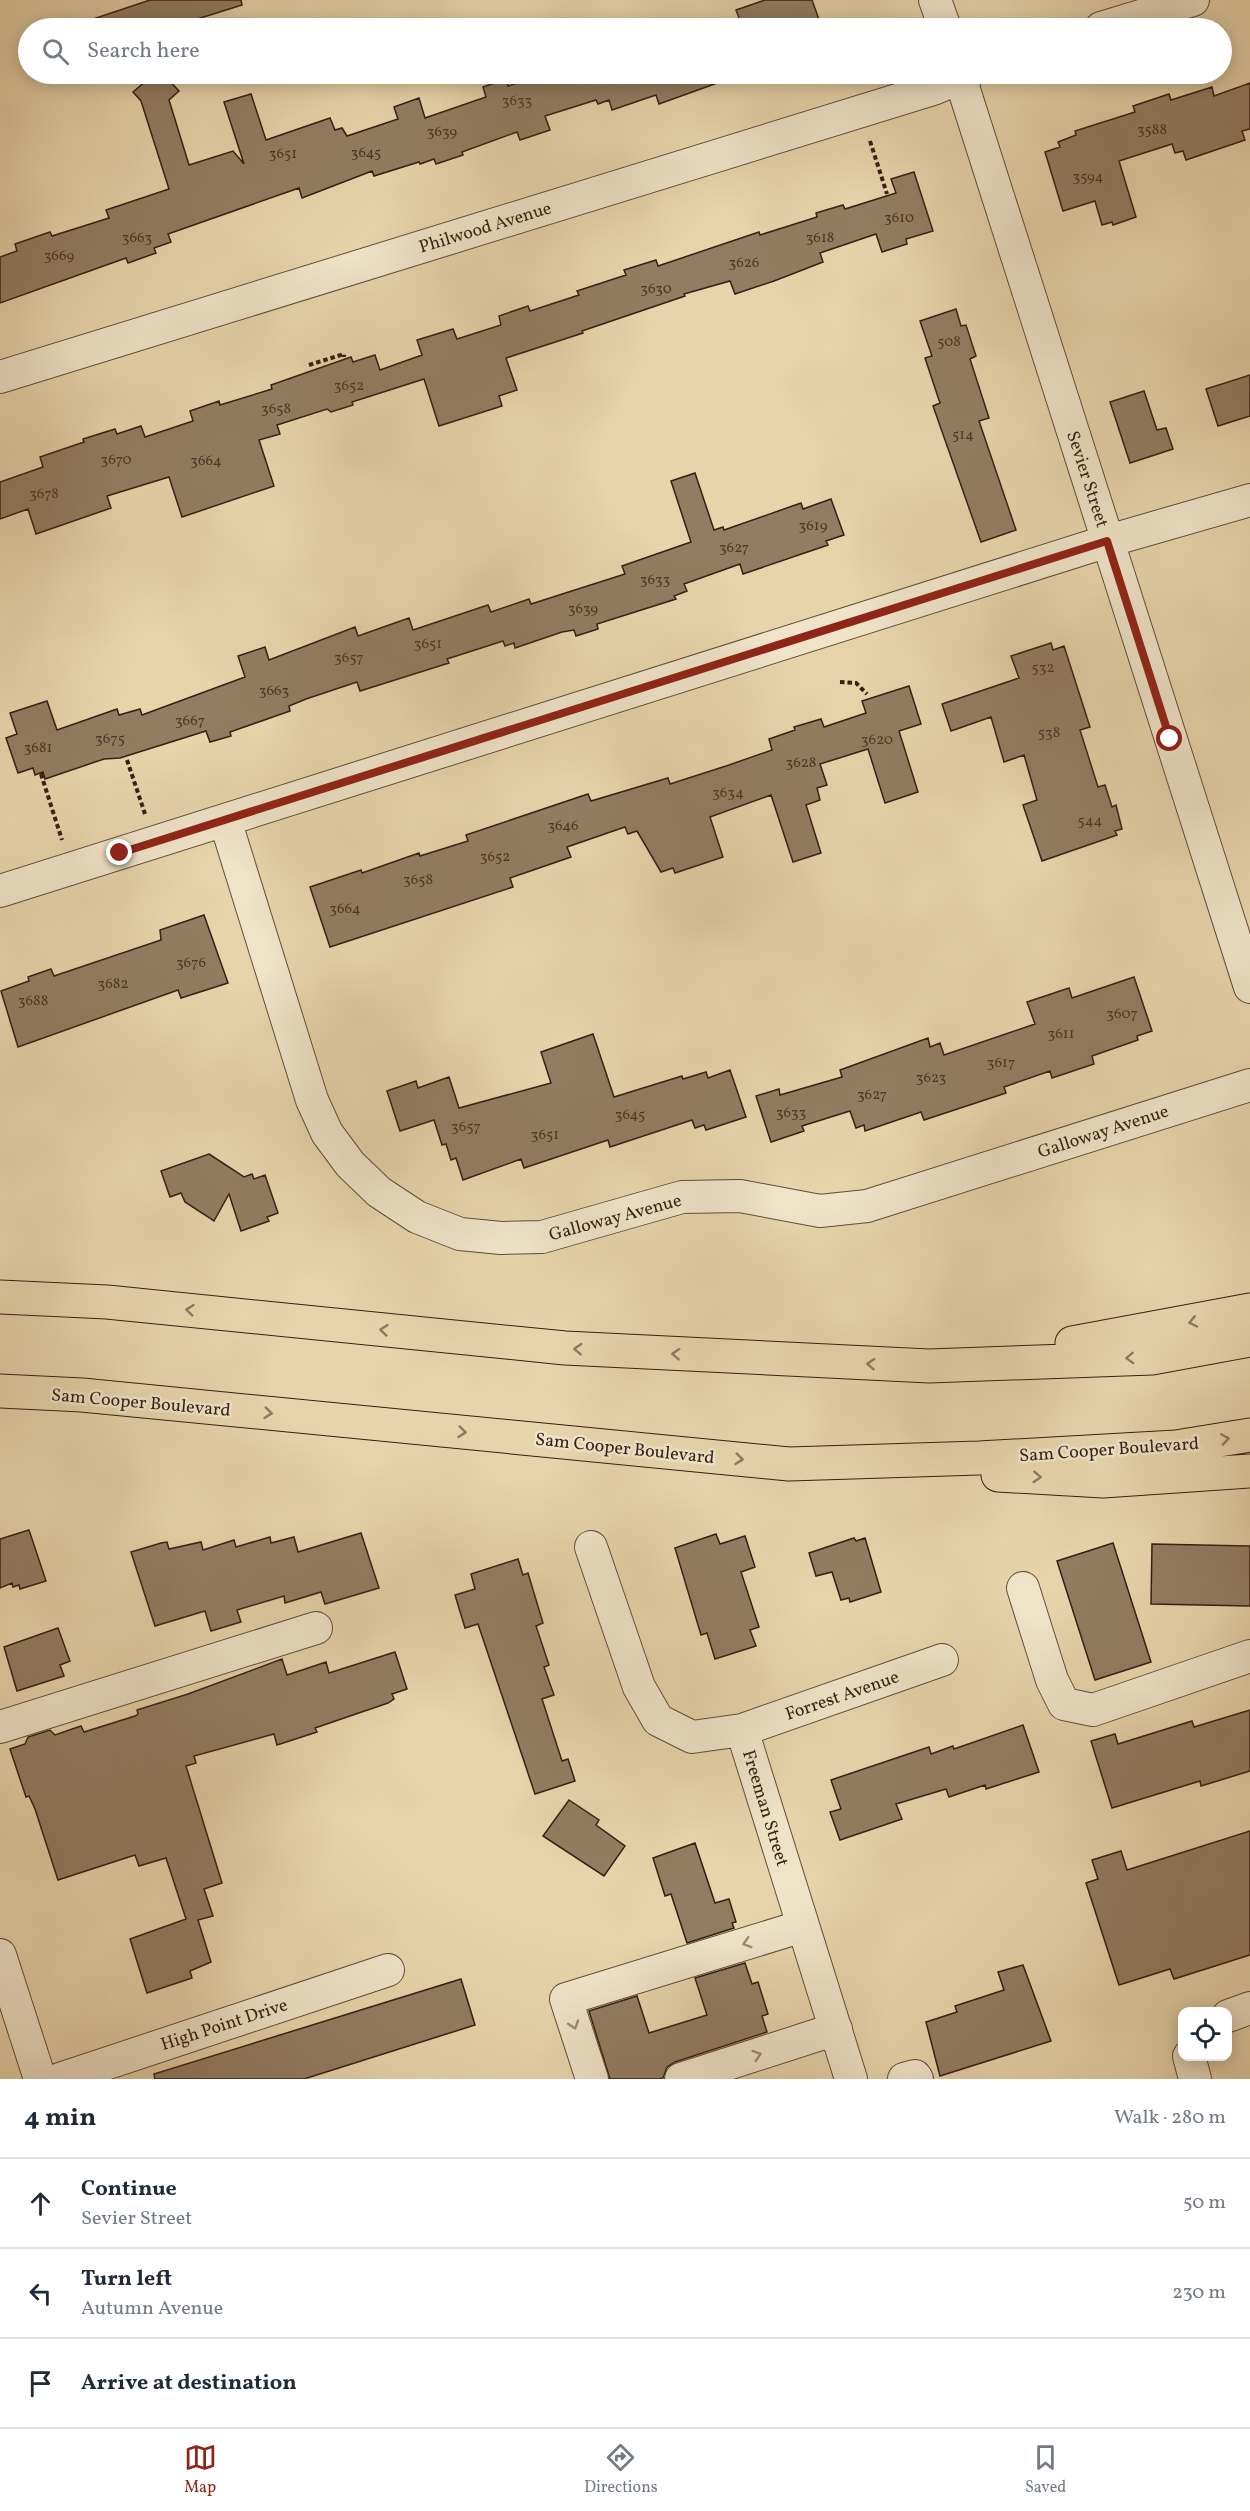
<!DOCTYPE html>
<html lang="en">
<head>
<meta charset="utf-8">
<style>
  :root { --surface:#fff; --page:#f6f6f7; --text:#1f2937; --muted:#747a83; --line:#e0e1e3; --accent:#8f2418 }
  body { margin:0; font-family:Vollkorn,serif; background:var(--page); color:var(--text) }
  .controls { position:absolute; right:18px; bottom:18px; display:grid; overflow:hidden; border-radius:12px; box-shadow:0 3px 15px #0003 }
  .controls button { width:54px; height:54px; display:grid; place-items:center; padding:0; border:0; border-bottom:2px solid var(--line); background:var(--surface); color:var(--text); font:30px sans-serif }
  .stop { position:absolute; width:18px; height:18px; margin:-14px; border:4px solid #8f2418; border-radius:50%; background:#fff }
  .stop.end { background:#8f2418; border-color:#fff; box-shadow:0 2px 6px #0008 }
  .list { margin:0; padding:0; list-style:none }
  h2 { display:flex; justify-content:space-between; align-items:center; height:78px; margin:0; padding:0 24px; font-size:26px }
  h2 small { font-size:20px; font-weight:400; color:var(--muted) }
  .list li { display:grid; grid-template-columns:39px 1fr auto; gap:18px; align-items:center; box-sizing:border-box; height:90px; padding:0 24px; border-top:2px solid var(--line) }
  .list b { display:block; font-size:22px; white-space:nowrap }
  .list p { margin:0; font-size:20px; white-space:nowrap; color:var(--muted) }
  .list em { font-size:20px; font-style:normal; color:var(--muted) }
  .icon { flex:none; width:33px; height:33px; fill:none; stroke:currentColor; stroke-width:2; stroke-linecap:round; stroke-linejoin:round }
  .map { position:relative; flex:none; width:1250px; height:2079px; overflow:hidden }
  .search { position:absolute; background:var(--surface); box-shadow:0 3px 15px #0003; left:18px; right:18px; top:18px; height:66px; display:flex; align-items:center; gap:15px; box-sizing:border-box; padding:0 21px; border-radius:33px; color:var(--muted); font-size:22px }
  .sheet { height:348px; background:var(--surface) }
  nav { display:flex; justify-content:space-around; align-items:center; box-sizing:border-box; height:84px; border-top:2px solid var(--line); background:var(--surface); font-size:16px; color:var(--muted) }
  nav a { display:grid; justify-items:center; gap:3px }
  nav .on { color:var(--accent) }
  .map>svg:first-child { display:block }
</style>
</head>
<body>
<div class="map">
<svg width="1250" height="2079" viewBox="0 0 1250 2079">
  <rect width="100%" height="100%" fill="#e7d4ab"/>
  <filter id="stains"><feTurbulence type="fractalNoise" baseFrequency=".00333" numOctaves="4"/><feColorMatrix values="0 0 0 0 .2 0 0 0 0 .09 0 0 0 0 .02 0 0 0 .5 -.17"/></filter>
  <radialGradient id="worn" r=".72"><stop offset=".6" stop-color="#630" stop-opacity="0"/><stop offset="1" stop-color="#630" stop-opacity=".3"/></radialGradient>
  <path fill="#927d62" stroke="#361e13" stroke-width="1.5" d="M150 0H241L242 5 169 28H78V24Z
    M765 0H812L822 28H743L736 10Z
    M154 74H163L179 91 169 100 189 165 233 151 244 164 224 102 251 94 266 140 330 118 335 130 342 128 347 136 398 119 394 107 419 98 425 118 486 97 483 87 506 79 508 86 546 74H733L734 77 659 104 656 95 612 110 609 100 598 104 596 100 545 116 550 130 520 140 517 132 462 152 463 155 436 164 434 159 420 164 419 162 374 176 372 171 302 198 299 188 168 234 171 242 154 248 156 253 128 263 126 258 0 303V257L17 251 15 244 50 232 52 236 109 218 106 210 169 189 141 101 133 92Z
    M1250 83V129L1242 131 1245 140 1186 160 1183 151 1175 153 1172 144 1119 161 1136 217 1113 225 1112 222 1102 225 1095 201 1063 211 1045 152 1060 147 1058 142 1076 135 1075 131 1135 112 1133 106 1169 94 1171 100 1212 87 1214 96Z
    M914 172 933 231 906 239 907 244 882 252 876 234 820 253 823 262 774 281 735 294 730 281 684 294 685 296 582 331 583 333 506 358 517 390 499 396 502 406 439 426 424 379 352 402 353 405 331 412 327 409 277 425 280 434 259 440 274 486 182 517 169 477 107 496 111 508 36 534 28 509 0 519V482L43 467 40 457 84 442 83 439 115 429 117 434 141 426 145 437 193 421 190 411 219 401 220 405 272 389 271 385 351 357 353 362 375 355 380 370 422 355 417 340 453 329 457 339 501 325 499 316 528 306 530 311 579 295 577 291 626 275 624 270 656 260 658 266 759 232 760 235 817 217 816 213 843 205 845 209 896 193 891 179Z
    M956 309 961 326 966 325 976 356 970 359 989 418 979 421 1016 530 981 542 933 406 940 403 925 358 932 356 920 321Z
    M1250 375V416L1218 426 1206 389Z
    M1144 391 1157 430 1166 428 1173 449 1130 463 1110 402Z
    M695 473 714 530 723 527 724 530 801 503 803 509 831 499 844 535 826 541 828 545 743 574 740 564 684 584 687 591 674 596 676 599 597 624 598 629 576 636 574 630 562 632 515 648 514 643 505 646 503 641 447 659 449 663 360 691 357 682 306 699 289 706 290 711 230 732 231 736 210 742 206 731 120 758 104 759 45 779 43 772 35 775 33 768 18 773 6 738 17 734 10 713 47 701 57 730 117 709 119 715 140 709 142 715 245 677 238 656 265 647 269 660 355 627 358 636 409 618 413 630 488 605 491 612 529 599 531 604 625 574 622 566 691 542 671 481Z
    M1051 643 1053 650 1064 646 1090 727 1080 730 1098 787 1105 785 1112 807 1116 805 1122 829 1115 831 1117 835 1042 861 1023 805 1037 800 1024 755 1004 762 991 717 951 731 942 704 1019 678 1011 656Z
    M909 686 921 724 899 731 918 792 885 803 868 749 820 764 827 785 817 788 820 800 806 805 821 853 793 862 771 795 710 817 723 857 675 873 673 868 661 872 637 831 628 834 625 827 567 847 571 857 510 878 513 887 330 947 310 887 361 870 362 873 419 853 420 856 468 841 466 835 588 794 591 801 668 778 670 784 726 766 772 750 769 739 795 730 794 727 821 719 824 727 866 713 862 701Z
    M204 915 228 983 181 998 178 990 18 1047 1 991 29 981 28 977 51 969 54 976 161 940 160 930Z
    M1134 977 1152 1031 1137 1036 1138 1040 1092 1056 1094 1064 1052 1078 1050 1071 1004 1087 1006 1093 924 1120 921 1112 865 1131 864 1125 856 1128 850 1111 802 1126 804 1131 771 1142 756 1096 779 1089 780 1095 842 1077 840 1070 928 1038 930 1047 940 1043 944 1055 1035 1024 1027 1002 1069 988 1072 998Z
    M593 1034 614 1097 682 1076 683 1079 706 1072 708 1078 730 1070 746 1117 706 1130 704 1125 695 1128 692 1120 610 1147 608 1140 524 1168 521 1159 463 1180 456 1158 451 1160 446 1144 442 1145 434 1120 400 1131 387 1091 416 1081 418 1088 449 1077 459 1108 551 1083 541 1052Z
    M209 1154 244 1177 252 1174 254 1179 265 1175 278 1213 267 1217 269 1221 241 1231 229 1194 214 1221 185 1202 181 1193 170 1197 161 1171Z
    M29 1530 46 1581 20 1589 19 1585 13 1587 12 1583 0 1588V1539Z
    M361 1533 379 1588 325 1604 321 1592 285 1603 284 1596 237 1610 241 1622 211 1631 205 1611 155 1626 131 1552 161 1543 167 1542 169 1549 201 1542 203 1550 234 1540 236 1547 270 1537 271 1543 294 1537 298 1552Z
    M716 1534 720 1544 745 1536 755 1567 741 1572 759 1627 750 1630 756 1646 715 1659 707 1633 701 1635 675 1548Z
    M854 1538 856 1541 865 1538 881 1592 850 1602 849 1598 841 1600 832 1572 816 1576 809 1553Z
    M1113 1543 1151 1662 1095 1680 1057 1561Z
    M1152 1544 1250 1546V1606L1151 1604Z
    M518 1559 523 1575 528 1573 543 1623 536 1626 549 1665 544 1667 554 1695 542 1699 562 1761 568 1759 575 1781 535 1794 478 1624 465 1628 455 1595 475 1589 471 1574Z
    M58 1628 70 1661 60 1665 64 1676 17 1691 4 1647Z
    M395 1652 407 1689 392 1694 394 1699 388 1703 315 1728 317 1732 277 1745 274 1734 194 1756 196 1763 186 1766 222 1883 204 1889 213 1916 198 1920 211 1962 190 1971 192 1978 147 1993 130 1939 186 1919 166 1858 139 1866 135 1855 58 1880 35 1809 29 1796 26 1797 10 1749 25 1744 28 1737 50 1730 55 1735 81 1726 84 1732 135 1716 138 1714 137 1710 188 1694 282 1659 287 1675 326 1662 329 1673Z
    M1250 1710V1771L1201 1786 1200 1781 1112 1808 1091 1741 1115 1734 1118 1744 1192 1721 1194 1727Z
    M1023 1725 1039 1772 986 1789 985 1785 949 1797 946 1789 896 1804 902 1819 840 1840 830 1812 841 1809 831 1780 929 1747 931 1754 953 1746 954 1749Z
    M569 1800 599 1820 596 1825 625 1846 604 1876 543 1836Z
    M1250 1831V1955L1174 1979 1170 1969 1119 1985 1086 1883 1098 1879 1092 1860 1121 1851 1127 1870Z
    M695 1843 715 1903 729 1899 736 1922 732 1923 734 1928 687 1943 671 1894 665 1896 653 1858Z
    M745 1963 752 1984 758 1982 768 2014 762 2016 767 2032 675 2062 667 2067 663 2078 660 2079H610L589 2011 637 1996 649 2033 707 2015 695 1978Z
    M1023 1965 1051 2041 940 2076 926 2022 957 2012 955 2006 1004 1990 998 1972Z
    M461 1979 475 2025 304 2079H155L154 2074Z"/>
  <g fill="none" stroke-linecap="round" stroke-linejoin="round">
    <defs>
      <path id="minor" d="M935 0 945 28
        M1101 28 1193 0
        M959 74 1250 987
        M0 377 933 89 968 74
        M225 820 312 1100 327 1133 350 1164 379 1192 417 1217 460 1234 501 1238 542 1237 682 1197 740 1196 820 1211 867 1206 1250 1085
        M0 891 1108 541 1250 500
        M591 1547 639 1687 658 1720 692 1737 742 1730 942 1660
        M1023 1588 1052 1680 1064 1704 1093 1710 1250 1656
        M0 1727 316 1628
        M742 1730 851 2079
        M0 1955 40 2079
        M1228 2016 1250 2008
        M1189 2056 1195 2079
        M60 2079 388 1970
        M592 2079 566 1999 803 1926
        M681 2079 836 2029
        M904 2079 915 2076 917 2079"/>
      <path id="highway" d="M0 1297 107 1302 565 1348 929 1366 1152 1358 1250 1340
        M1072 1343 1250 1310
        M0 1391 82 1395 789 1464 979 1458 1176 1447 1250 1435
        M998 1475 1103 1481 1250 1471"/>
    </defs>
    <use href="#minor" stroke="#624c39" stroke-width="34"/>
    <use href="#highway" stroke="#361e13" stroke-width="35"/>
    <path stroke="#361e13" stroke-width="4" stroke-dasharray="4.5 3" stroke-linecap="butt" d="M870 141 887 194
      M309 365 344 354V357
      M840 682 856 683 867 694
      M127 760 145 814
      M41 774 62 840"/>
    <use href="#minor" stroke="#efe3c8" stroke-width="32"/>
    <use href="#highway" stroke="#e7d4ab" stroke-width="33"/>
  </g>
  <defs><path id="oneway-chevron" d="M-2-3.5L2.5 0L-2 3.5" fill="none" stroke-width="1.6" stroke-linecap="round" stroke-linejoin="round" transform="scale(1.5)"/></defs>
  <g stroke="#8e795f">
    <use href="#oneway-chevron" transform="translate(190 1310) rotate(-174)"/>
    <use href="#oneway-chevron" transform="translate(1193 1322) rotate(168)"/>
    <use href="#oneway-chevron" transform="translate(384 1330) rotate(-174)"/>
    <use href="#oneway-chevron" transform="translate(578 1349) rotate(-177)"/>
    <use href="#oneway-chevron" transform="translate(676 1354) rotate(-177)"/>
    <use href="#oneway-chevron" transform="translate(1130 1358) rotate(178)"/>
    <use href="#oneway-chevron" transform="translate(871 1364) rotate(-177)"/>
    <use href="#oneway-chevron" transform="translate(268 1413) rotate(6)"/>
    <use href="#oneway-chevron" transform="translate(462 1432) rotate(6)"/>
    <use href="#oneway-chevron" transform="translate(1225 1439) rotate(-9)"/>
    <use href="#oneway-chevron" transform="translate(739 1459) rotate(6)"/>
    <use href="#oneway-chevron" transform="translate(1037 1477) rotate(3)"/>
  </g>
  <g stroke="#9c8a77">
    <use href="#oneway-chevron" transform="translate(747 1943) rotate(163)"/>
    <use href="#oneway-chevron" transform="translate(574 2025) rotate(72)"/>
    <use href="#oneway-chevron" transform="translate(757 2055) rotate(-18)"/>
  </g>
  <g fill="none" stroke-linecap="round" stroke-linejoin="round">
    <path stroke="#8f2418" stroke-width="8" d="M120 853 1107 541 1170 739"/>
  </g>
  <g text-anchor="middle" stroke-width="5" stroke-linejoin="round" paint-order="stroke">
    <g font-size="15" fill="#4d3627">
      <text x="517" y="105">3633</text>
      <text x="1152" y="134">3588</text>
      <text x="442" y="136">3639</text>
      <text x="366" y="157">3645</text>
      <text x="283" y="158">3651</text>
      <text x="1088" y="181">3594</text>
      <text x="899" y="222">3610</text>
      <text x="137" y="242">3663</text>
      <text x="820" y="242">3618</text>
      <text x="59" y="260">3669</text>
      <text x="744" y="267">3626</text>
      <text x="656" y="293">3630</text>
      <text x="949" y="346">508</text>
      <text x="349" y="390">3652</text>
      <text x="276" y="413">3658</text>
      <text x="963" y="439">514</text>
      <text x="116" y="464">3670</text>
      <text x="206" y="465">3664</text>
      <text x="44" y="498">3678</text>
      <text x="813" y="530">3619</text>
      <text x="734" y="552">3627</text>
      <text x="655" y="584">3633</text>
      <text x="583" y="613">3639</text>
      <text x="428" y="648">3651</text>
      <text x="349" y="662">3657</text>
      <text x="1043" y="672">532</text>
      <text x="274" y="695">3663</text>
      <text x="190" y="725">3667</text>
      <text x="1049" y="737">538</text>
      <text x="110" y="743">3675</text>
      <text x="877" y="744">3620</text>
      <text x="38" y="752">3681</text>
      <text x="801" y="767">3628</text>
      <text x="728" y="797">3634</text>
      <text x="1090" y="825">544</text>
      <text x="563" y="830">3646</text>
      <text x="495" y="861">3652</text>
      <text x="418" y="884">3658</text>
      <text x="345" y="913">3664</text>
      <text x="191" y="967">3676</text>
      <text x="113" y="988">3682</text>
      <text x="33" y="1005">3688</text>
      <text x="1122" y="1018">3607</text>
      <text x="1061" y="1038">3611</text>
      <text x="1001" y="1067">3617</text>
      <text x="931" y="1082">3623</text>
      <text x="872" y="1099">3627</text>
      <text x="791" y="1117">3633</text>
      <text x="630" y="1119">3645</text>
      <text x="466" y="1131">3657</text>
      <text x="545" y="1139">3651</text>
    </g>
    <g font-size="18" fill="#361e13" stroke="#efe3c8">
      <text transform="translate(485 227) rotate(-17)" y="6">Philwood Avenue</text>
      <text transform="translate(1088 479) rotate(72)" y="6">Sevier Street</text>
      <text transform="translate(1103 1131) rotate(-18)" y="6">Galloway Avenue</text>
      <text transform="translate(615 1217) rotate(-15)" y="6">Galloway Avenue</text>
      <text transform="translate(141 1402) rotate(5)" y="6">Sam Cooper Boulevard</text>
      <text transform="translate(625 1448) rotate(6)" y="6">Sam Cooper Boulevard</text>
      <text transform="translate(1109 1449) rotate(-4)" y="6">Sam Cooper Boulevard</text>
      <text transform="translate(842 1695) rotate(-19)" y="6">Forrest Avenue</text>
      <text transform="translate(766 1808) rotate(73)" y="6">Freeman Street</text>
      <text transform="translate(224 2024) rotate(-18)" y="6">High Point Drive</text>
    </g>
  </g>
  <rect width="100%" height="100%" filter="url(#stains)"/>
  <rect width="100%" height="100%" fill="url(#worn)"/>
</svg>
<div class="controls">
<button><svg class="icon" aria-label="locate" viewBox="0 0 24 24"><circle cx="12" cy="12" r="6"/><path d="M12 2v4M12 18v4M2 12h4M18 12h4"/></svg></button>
</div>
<div class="stop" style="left:1170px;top:739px"></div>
<div class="stop end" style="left:120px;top:853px"></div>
<div class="search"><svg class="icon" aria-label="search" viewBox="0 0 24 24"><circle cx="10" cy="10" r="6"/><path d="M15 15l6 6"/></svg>Search here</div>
</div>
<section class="sheet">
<h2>4 min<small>Walk · 280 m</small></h2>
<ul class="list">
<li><svg class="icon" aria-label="ahead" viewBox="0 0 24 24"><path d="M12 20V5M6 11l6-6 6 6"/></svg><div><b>Continue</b><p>Sevier Street</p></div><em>50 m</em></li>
<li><svg class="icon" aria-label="left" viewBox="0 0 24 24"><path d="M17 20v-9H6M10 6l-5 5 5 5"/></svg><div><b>Turn left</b><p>Autumn Avenue</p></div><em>230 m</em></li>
<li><svg class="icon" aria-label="arrive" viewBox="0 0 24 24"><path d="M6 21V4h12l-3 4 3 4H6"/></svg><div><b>Arrive at destination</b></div></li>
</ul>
</section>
<nav>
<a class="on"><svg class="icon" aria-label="map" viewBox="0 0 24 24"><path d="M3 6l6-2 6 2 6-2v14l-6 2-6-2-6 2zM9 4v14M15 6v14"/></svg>Map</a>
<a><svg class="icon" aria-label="directions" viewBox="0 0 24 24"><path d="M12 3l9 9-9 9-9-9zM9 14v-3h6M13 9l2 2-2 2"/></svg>Directions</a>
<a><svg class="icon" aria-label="saved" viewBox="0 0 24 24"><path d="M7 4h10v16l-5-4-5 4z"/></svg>Saved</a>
</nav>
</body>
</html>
